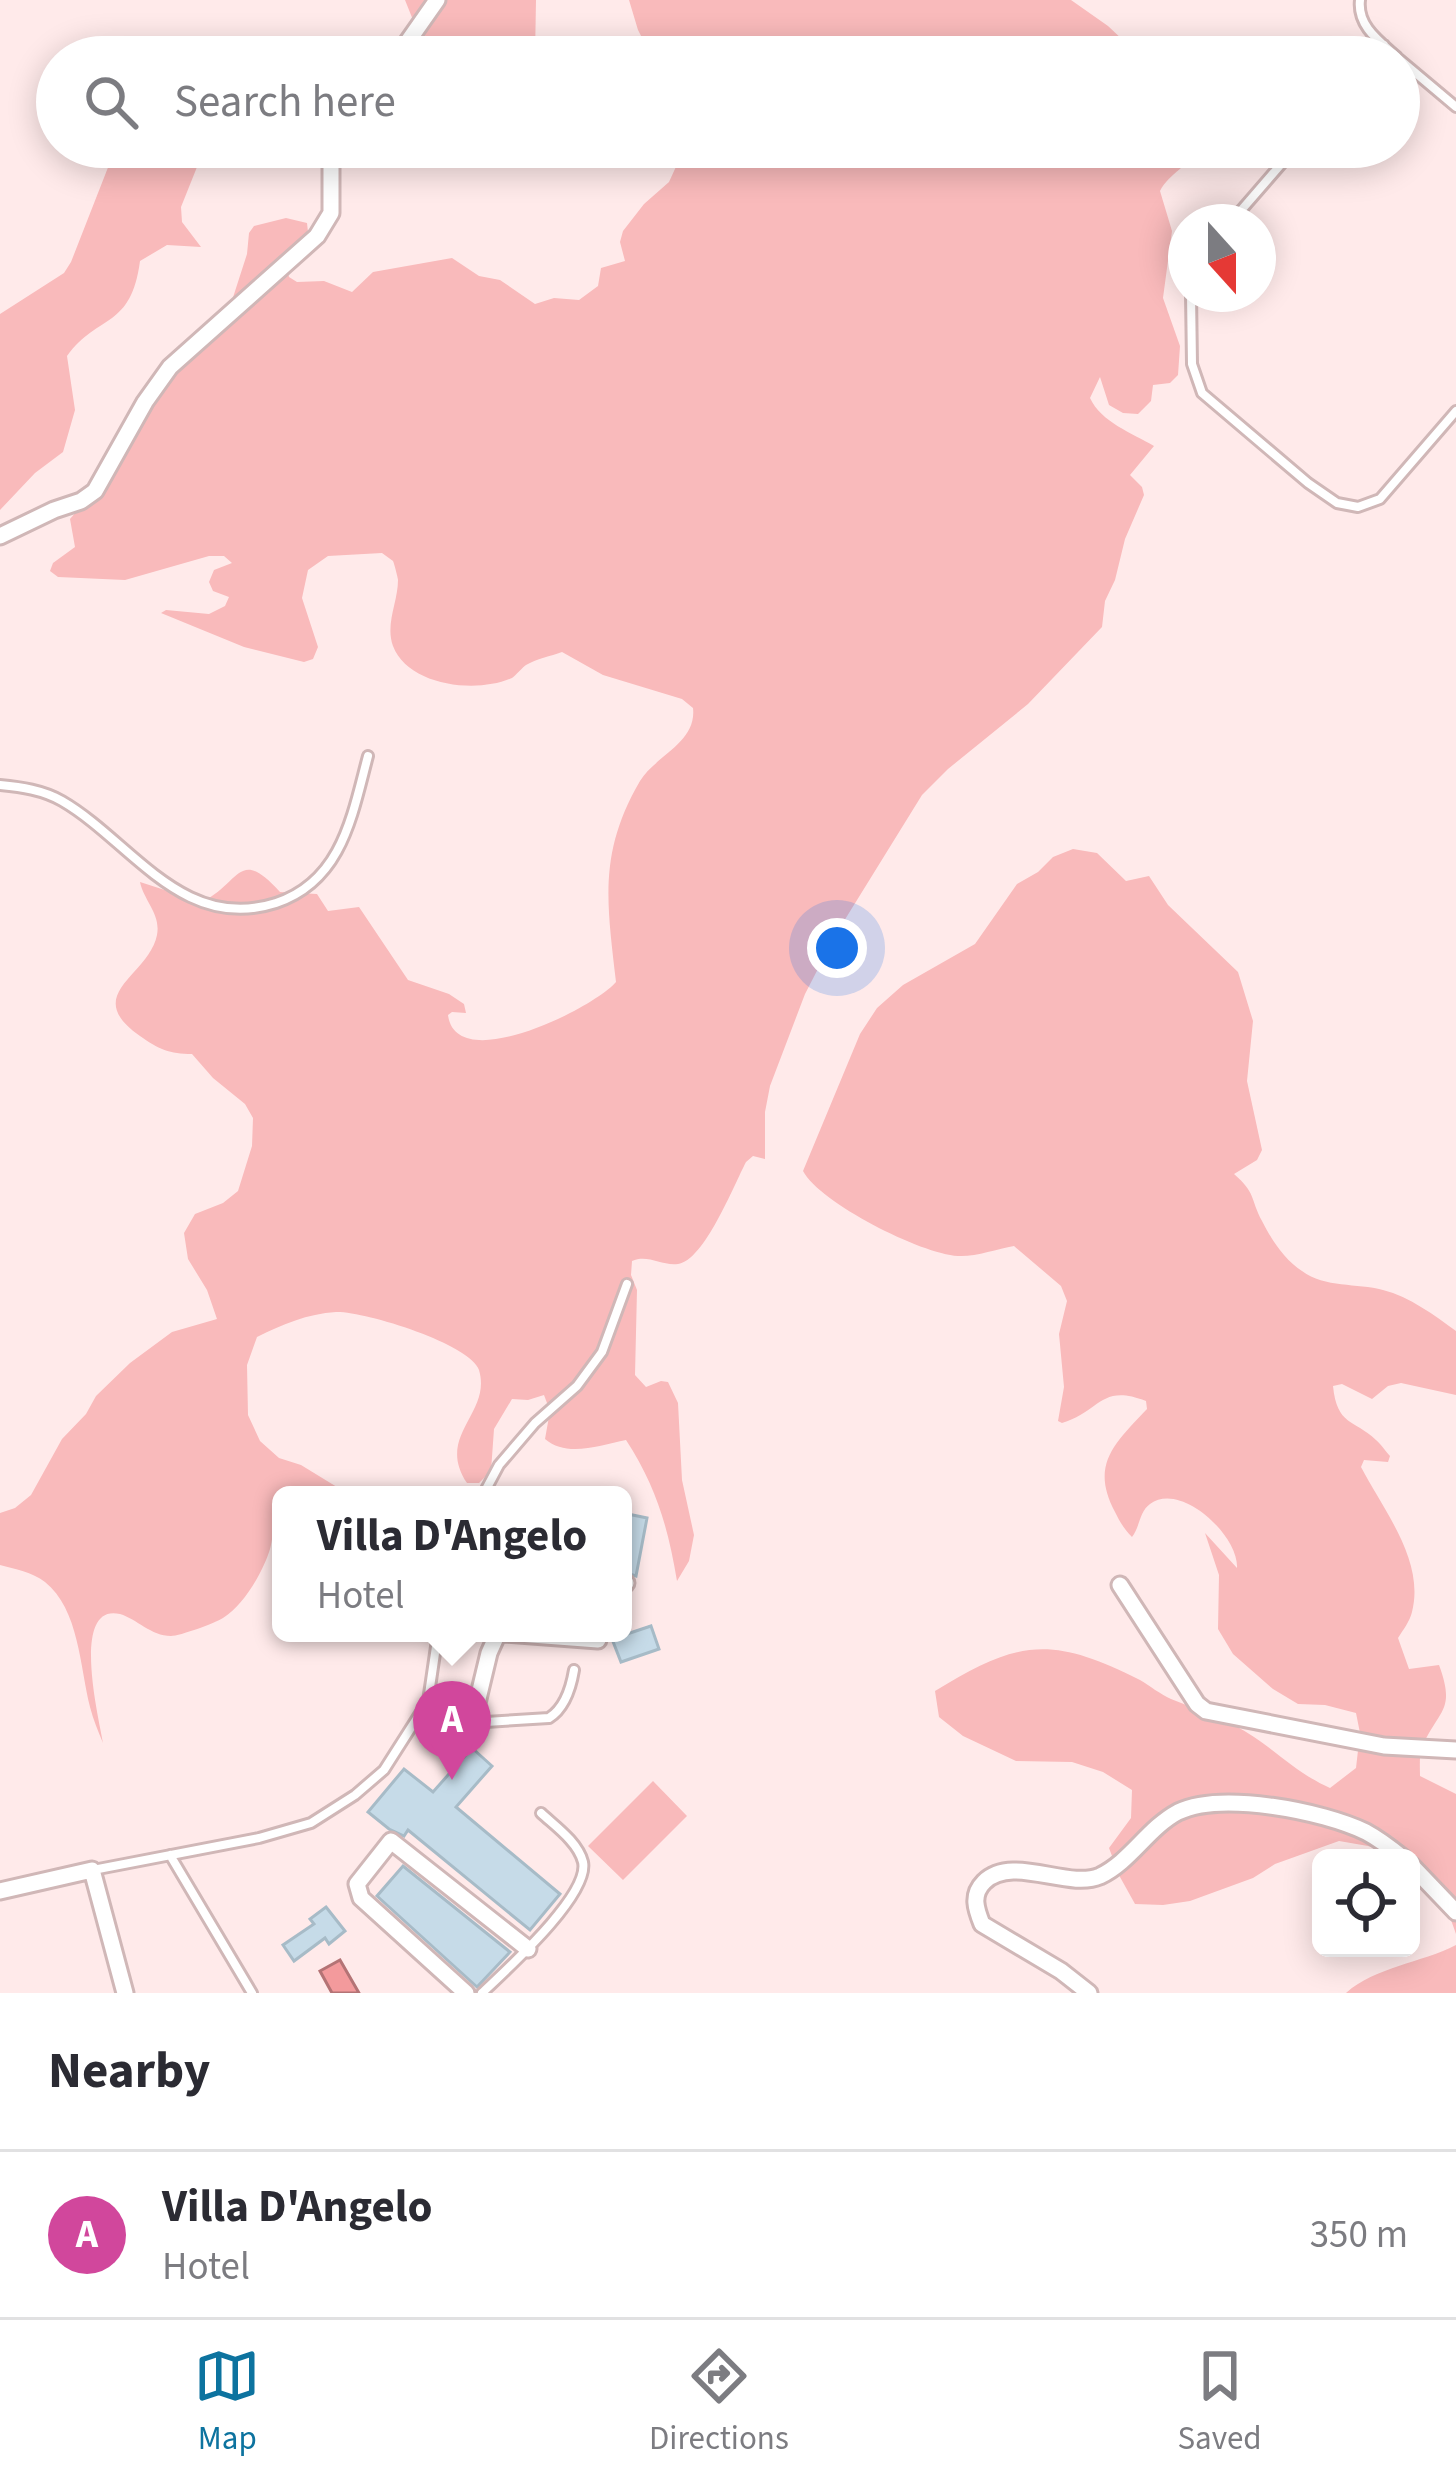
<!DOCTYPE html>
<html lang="en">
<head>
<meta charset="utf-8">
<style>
  :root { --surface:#fff; --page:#f7f7f7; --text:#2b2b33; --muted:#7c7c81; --line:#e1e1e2; --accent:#0d739f }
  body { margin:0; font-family:"Source Sans 3",sans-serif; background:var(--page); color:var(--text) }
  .controls { position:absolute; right:36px; bottom:36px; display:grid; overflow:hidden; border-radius:18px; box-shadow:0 6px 30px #0003 }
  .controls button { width:108px; height:108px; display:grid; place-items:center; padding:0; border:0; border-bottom:3px solid var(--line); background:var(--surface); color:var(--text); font:60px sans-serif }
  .compass { position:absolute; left:1168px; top:204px; width:108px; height:108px; border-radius:50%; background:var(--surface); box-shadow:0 6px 30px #0003; rotate:159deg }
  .you { position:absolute; left:837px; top:948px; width:42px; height:42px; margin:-30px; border:9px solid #fff; border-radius:50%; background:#1a73e8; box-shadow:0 0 0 18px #1a73e833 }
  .badge { display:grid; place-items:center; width:78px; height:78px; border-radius:50%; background:var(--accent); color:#fff; font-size:39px; font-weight:700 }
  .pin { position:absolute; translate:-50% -99px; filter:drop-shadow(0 3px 6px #0008) }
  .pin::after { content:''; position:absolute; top:63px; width:42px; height:36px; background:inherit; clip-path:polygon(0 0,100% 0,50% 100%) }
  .popup { position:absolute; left:272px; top:1486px; width:360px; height:156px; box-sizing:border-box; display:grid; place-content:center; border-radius:18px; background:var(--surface); filter:drop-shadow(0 3px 9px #0005); font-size:39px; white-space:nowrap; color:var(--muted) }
  .popup b { font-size:45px; color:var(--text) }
  .popup::after { content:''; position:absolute; left:50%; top:100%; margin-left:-24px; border:24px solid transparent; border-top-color:var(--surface) }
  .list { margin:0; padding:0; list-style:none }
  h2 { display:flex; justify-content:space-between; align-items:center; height:156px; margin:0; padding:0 48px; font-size:51px }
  h2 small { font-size:39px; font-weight:400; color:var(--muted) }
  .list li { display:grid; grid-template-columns:78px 1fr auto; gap:36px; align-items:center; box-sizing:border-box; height:168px; padding:0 48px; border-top:3px solid var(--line) }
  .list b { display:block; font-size:45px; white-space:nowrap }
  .list p { margin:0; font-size:39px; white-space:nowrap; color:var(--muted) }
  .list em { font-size:39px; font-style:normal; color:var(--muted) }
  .icon { flex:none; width:66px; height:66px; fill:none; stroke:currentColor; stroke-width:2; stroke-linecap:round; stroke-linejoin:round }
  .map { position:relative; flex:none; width:1456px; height:1993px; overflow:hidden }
  .search { position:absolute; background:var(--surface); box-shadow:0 6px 30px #0003; left:36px; right:36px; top:36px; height:132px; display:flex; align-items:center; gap:30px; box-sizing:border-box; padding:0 42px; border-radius:66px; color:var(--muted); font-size:45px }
  .sheet { height:324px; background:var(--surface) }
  nav { display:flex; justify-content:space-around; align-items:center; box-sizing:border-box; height:168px; border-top:3px solid var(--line); background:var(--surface); font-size:33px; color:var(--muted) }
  nav a { display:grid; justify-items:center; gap:6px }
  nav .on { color:var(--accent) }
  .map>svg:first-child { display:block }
</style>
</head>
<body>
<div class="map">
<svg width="1456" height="1993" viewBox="0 0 1456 1993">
  <rect width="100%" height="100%" fill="#ffeaea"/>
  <path fill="#f9babb" d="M405 0H536L535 57H410L413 20Z
    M629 0H1071L1108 26 1141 57H652L638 30Z
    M116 147H205L181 207 182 222 201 247 167 245 140 261C131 329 99 313 67 356L75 410 63 452 35 473 0 510V314L64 273 71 262Z
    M685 147H1198C1190 166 1169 173 1160 191L1172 231 1163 298 1180 346 1178 375 1170 383 1153 385 1151 401 1138 414 1123 413 1109 405 1100 377 1090 398C1101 422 1132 433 1154 446L1130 475 1142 487 1144 495 1125 539 1115 580 1105 601 1102 627 1028 704 948 769 922 795 836 934 805 994 770 1086 765 1112V1159L753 1156 746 1162C734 1185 704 1261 678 1264 661 1266 648 1254 632 1261L631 1275 637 1290 635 1375 646 1387 661 1381 668 1382 678 1403 682 1480 694 1535 689 1561 677 1581C668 1527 656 1486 626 1440 600 1445 567 1458 545 1439L550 1411 544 1395 528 1400 512 1399 494 1429 491 1471 479 1483H467C435 1435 492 1414 479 1370 471 1344 364 1311 336 1312 307 1314 283 1324 257 1337L247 1365 248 1415 260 1441 279 1458 301 1465 350 1495H281V1515C271 1525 274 1535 270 1549 263 1572 244 1605 223 1618 215 1623 180 1636 171 1636 151 1636 137 1619 120 1614 70 1602 99 1719 103 1743 98 1731 93 1719 90 1707 80 1667 79 1609 45 1582 32 1572 15 1569 0 1565V1513L15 1508 31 1495 62 1439 86 1414 96 1396 130 1363 172 1332 217 1319 207 1290 188 1259 184 1233 195 1214 223 1203 238 1191 252 1146 253 1118 245 1104 213 1078 192 1054C170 1054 158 1049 140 1036 80 994 149 976 157 935 161 914 144 901 140 882L202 902C241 883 238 846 280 892L317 894 328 911 359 907 408 980 449 994 464 1004 466 1013 452 1012 448 1015C456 1077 594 1008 616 982 607 903 598 853 640 781 655 756 697 743 693 708L682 699 603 675 562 652C551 656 536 659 526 665 523 667 515 676 512 678 477 694 408 686 393 646 385 624 398 602 398 580 398 578 394 563 393 561L382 553 328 556 308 570 302 598 318 647 313 659 304 662 244 647 161 613 166 610 209 614 225 606 229 597 213 591 209 582 214 570 232 563 224 556H209L125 580 58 577 50 571 53 563 75 547 70 519 105 478 186 351 207 323 227 316 247 254 249 233 254 226 286 218 307 223 308 232 287 267 289 277 297 282 324 281 352 292 373 272 452 258 479 276 500 280 535 304 554 298 579 300 598 286 601 268 625 261 620 242 623 231 644 204 669 182Z
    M1073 849 1097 853 1126 881 1149 876 1168 905 1238 972 1253 1021 1247 1081 1262 1150 1257 1160 1234 1174C1256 1193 1250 1198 1262 1221 1271 1239 1285 1260 1302 1271 1325 1288 1357 1283 1383 1290 1410 1297 1434 1315 1456 1331V1395L1401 1383 1388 1386 1372 1399 1342 1384 1333 1386C1337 1426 1354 1419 1376 1440 1382 1445 1385 1451 1390 1456L1388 1462 1364 1460 1361 1467C1384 1511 1425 1561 1412 1612 1410 1621 1403 1630 1398 1638L1409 1669 1439 1665C1456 1711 1439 1709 1422 1747 1419 1755 1420 1768 1420 1776L1456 1794V1934L1446 1906 1399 1856 1368 1846 1339 1841 1275 1864 1253 1878 1190 1901 1163 1905 1135 1904 1120 1877 1109 1848 1131 1818 1132 1790 1103 1772 1072 1762 1016 1761 963 1736 939 1717 935 1691C1018 1640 1051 1635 1140 1680 1150 1686 1160 1694 1171 1699 1200 1711 1228 1719 1254 1737 1282 1756 1299 1774 1330 1788L1356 1768 1360 1733 1356 1713 1325 1705 1298 1704 1273 1689 1233 1654 1218 1629 1219 1575 1205 1533 1237 1568C1239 1536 1181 1481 1150 1504 1139 1512 1140 1527 1132 1537 1124 1529 1120 1522 1115 1512 1090 1465 1114 1444 1147 1409L1146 1401C1100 1383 1100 1412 1062 1423L1058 1421 1064 1387 1059 1334 1067 1301 1061 1286 1014 1246C997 1249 975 1257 958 1256 921 1254 820 1203 803 1171L860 1034 877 1008 903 985 975 944 1017 884 1038 872 1053 857Z
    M653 1781 687 1816 623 1880 588 1846Z
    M1456 1945V1993H1346C1375 1967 1421 1963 1456 1945Z"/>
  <path fill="#f39a9c" stroke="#b47375" stroke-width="3" d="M340 1960 359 1993H332L320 1971Z"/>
  <path fill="#c6dbe8" stroke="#a7bbc7" stroke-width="3" d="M623 1513 647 1518 636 1576 623 1572Z
    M651 1626 659 1649 621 1662 612 1639Z
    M472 1748 492 1766 456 1807 560 1894 530 1930 408 1830 404 1836 389 1829 368 1812 404 1769 433 1792Z
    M403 1866 510 1952 477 1987 377 1896Z
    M326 1907 345 1931 329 1944 325 1938 294 1961 283 1945 314 1924 310 1919Z"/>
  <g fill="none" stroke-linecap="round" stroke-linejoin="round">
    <defs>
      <path id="lane" d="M1360 0C1357 26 1379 41 1397 57
        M1373 57 1384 45
        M1399 59 1456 107
        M1231 222 1296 147
        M1191 294 1192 364 1202 393 1308 483 1337 503 1358 507 1380 499 1456 411
        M0 785C21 787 43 790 62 801 131 841 182 933 276 903 342 881 352 816 368 756
        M483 1495 499 1465 535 1423 577 1386 602 1352 627 1284
        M428 1701 460 1721 470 1723 549 1718C565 1708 571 1688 574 1670
        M170 1855 252 1993
        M93 1870 259 1838 311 1823 355 1795 384 1770 428 1701 438 1633
        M482 1993C506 1970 590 1895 583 1862 578 1842 555 1826 541 1813"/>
      <path id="street" d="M397 57 437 0
        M0 536 54 510 81 501 95 491 145 402 170 367 317 236 331 213V161L335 147
        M1120 1585 1197 1704 1206 1711 1384 1746 1456 1750
        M623 1586 626 1583
        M505 1633 598 1640
        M460 1721 477 1703 489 1653 498 1633
        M1411 1865 1456 1912
        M0 1891 92 1870 125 1993
        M466 1993 361 1898 357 1884 391 1841 528 1949
        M1089 1993 1061 1971 982 1924C976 1909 971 1895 984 1882 1012 1854 1068 1890 1100 1876 1130 1862 1148 1828 1178 1812 1221 1791 1323 1811 1366 1832 1379 1839 1392 1849 1403 1858"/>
    </defs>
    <use href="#lane" stroke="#d0b7b7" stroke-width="14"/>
    <use href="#street" stroke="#d0b7b7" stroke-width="21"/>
    <use href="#lane" stroke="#fff" stroke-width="8"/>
    <use href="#street" stroke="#fff" stroke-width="15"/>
  </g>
</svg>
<div class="controls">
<button><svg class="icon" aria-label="locate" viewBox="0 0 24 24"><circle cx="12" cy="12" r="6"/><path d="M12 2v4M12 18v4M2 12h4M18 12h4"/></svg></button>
</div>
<svg class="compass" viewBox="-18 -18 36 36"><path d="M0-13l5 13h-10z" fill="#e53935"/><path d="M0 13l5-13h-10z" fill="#7c7c81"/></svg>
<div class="you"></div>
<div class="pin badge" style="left:452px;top:1780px;background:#d1479c">A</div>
<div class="popup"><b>Villa D'Angelo</b>Hotel</div>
<div class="search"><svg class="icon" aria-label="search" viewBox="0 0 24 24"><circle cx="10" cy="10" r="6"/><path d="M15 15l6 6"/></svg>Search here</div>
</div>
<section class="sheet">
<h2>Nearby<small></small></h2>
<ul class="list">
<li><span class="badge" style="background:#d1479c">A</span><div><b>Villa D'Angelo</b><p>Hotel</p></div><em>350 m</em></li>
</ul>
</section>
<nav>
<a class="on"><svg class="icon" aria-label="map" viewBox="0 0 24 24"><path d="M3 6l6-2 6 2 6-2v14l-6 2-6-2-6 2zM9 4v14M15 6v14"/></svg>Map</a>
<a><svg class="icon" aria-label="directions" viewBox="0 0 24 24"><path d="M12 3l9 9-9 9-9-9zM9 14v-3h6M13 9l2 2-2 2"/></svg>Directions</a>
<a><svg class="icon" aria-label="saved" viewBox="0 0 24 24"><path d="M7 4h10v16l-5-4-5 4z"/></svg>Saved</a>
</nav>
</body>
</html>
